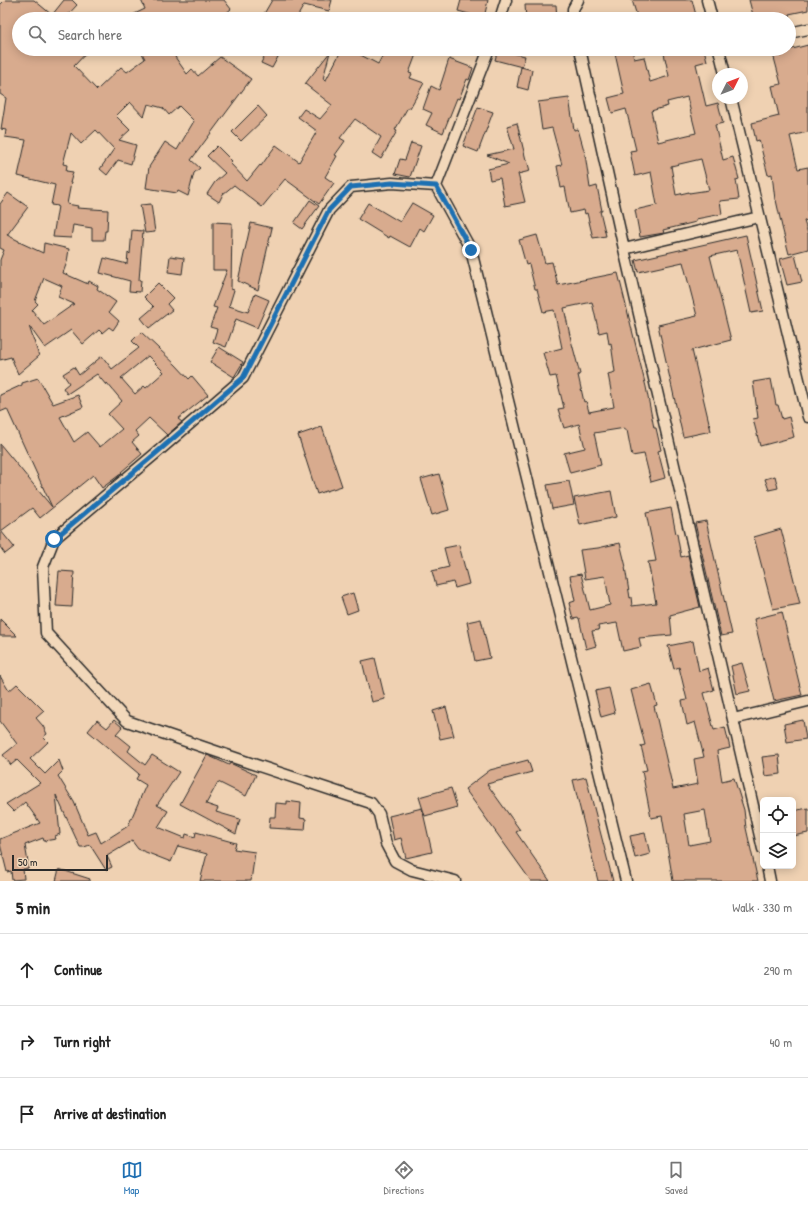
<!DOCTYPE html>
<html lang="en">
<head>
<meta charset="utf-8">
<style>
  :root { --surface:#fff; --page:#f6f6f6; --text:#222; --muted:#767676; --line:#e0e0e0; --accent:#1f6fb2 }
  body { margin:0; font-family:"Patrick Hand",sans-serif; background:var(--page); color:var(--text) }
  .controls { position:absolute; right:12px; bottom:12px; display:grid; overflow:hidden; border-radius:6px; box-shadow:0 2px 10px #0003 }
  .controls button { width:36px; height:36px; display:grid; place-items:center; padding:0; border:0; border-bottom:1px solid var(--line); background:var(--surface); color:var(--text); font:20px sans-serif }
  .compass { position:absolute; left:712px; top:68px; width:36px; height:36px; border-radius:50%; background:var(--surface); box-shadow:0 2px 10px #0003; rotate:48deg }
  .scale { position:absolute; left:12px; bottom:10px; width:96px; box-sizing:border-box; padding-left:4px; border:2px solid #2b2b2b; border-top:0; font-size:11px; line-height:14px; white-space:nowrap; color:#2b2b2b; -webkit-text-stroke:3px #f2d8ba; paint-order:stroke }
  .stop { position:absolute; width:12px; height:12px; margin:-9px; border:3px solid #1f6fb2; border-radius:50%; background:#fff }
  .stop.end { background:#1f6fb2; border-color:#fff; box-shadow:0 1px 4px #0008 }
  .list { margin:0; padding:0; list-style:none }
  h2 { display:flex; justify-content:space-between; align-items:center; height:52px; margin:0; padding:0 16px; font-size:17px }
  h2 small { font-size:13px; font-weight:400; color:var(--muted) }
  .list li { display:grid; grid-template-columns:26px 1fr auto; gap:12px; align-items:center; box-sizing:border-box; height:72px; padding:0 16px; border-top:1px solid var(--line) }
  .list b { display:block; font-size:15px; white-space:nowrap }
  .list em { font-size:13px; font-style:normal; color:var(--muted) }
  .icon { flex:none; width:22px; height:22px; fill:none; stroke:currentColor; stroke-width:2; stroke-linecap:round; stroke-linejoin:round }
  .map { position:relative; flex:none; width:808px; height:881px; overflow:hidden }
  .search { position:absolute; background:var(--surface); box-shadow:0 2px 10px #0003; left:12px; right:12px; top:12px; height:44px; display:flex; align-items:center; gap:10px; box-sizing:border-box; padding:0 14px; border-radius:22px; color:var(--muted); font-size:15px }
  .sheet { height:268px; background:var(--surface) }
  nav { display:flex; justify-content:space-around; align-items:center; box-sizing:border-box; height:56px; border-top:1px solid var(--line); background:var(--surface); font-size:11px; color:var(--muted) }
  nav a { display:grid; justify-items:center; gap:2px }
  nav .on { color:var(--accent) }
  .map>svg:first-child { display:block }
</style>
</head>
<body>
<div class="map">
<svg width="808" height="881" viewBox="0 0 808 881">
  <rect width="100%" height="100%" fill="#efd1b2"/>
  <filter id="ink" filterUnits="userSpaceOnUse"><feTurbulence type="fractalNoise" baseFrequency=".025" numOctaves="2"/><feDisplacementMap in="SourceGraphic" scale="8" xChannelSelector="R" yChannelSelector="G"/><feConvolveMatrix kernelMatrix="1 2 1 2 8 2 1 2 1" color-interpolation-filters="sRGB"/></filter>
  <g filter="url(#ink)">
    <path fill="#d8ab8e" stroke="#2b2b2b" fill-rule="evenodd" d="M5 0H34L52 15 64 0H72L77 5 64 19H19V49H53L61 56 68 49H90L74 66 97 90 121 67 127 72 145 59 140 49H185L175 57 187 74 192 69 198 76 220 57 251 79 191 160 200 168 194 173 188 196 178 191 177 193 146 188 149 167 165 142 177 150 194 121 179 106 169 115 163 108 148 104 144 117 130 102 116 116 130 130 119 140 136 145 131 164 118 160 107 175 100 169 114 149 96 130 81 144 71 133 63 164 67 165 66 171 73 172 70 183H71L67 204 78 206 77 208 108 210 107 231H105L104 240H92V228L73 225 71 238 53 237 58 206 51 205 55 185 18 176 26 140 5 137 6 130 1 129 6 98 0 94V5Z
      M141 0H224L231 9 219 19H124L145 9Z
      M272 0H332L329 11 304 5 296 19H261Z
      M461 0H488L484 18 458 11Z
      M632 0H692L697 19H640V15L637 16Z
      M749 0H808V10L789 14 790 19H754Z
      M525 5H556L557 19H526Z
      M808 45V132L790 136 798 169 808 167V220L804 221 808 234V249L789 254 782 227 776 200H775L772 174 768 175 759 140 756 141 752 123 779 116 772 86 781 84 773 54Z
      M268 49 279 55 272 68 261 63Z
      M342 49H349L378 64 386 49H418L409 73 412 74 410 78 424 83 410 108 408 107 395 130 397 131 381 159 372 153 381 137 355 119 340 138 345 141 335 155 337 156 325 177 334 183 319 204 285 179 262 207 234 185 223 194 219 202 207 194 215 182 225 173 207 156 217 146 232 161 230 163 247 181 260 165 261 166 276 145 299 162 317 131 298 117 304 109 320 119 332 105 305 84 330 52 323 79 326 80Z
      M498 49H513L512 53 525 56 522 67 495 60Z
      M614 49H632L634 59 644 57 650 82 669 76 663 49H704L707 61 696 64 706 106 718 103 723 123 715 125 723 160 733 157 739 179 736 180 739 199 720 201 722 214 696 219V222L663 230 664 233 640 237 635 210 657 205 651 172 635 176 630 151 636 150 626 109 612 113 608 98 624 94ZM687 97 696 133 658 142 651 111 668 106 667 102ZM701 159 709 190 689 193V192L676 195 671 166Z
      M449 59 473 68 469 80 467 79 459 99 457 98 443 133 426 125 432 113 423 109 431 86 439 90Z
      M521 67 532 70 528 90 517 87Z
      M569 98 574 130 578 129 585 154 590 188 597 186 602 211H600L606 236 593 238 587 213 585 214 584 210 570 213 565 187 561 188 557 166 562 165 552 128 542 130 538 102Z
      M258 106 267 116 241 141 232 132Z
      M478 107 493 112 478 152 463 146Z
      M517 123 526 160H527L530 171 518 174 525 202 505 206 500 178 490 180 488 169 509 164 487 155 514 149 507 126Z
      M411 143 421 146 410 177 395 174 400 159 405 160Z
      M8 193 28 207 7 235 19 241V242L43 253 44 243 69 249 67 262 63 273 88 284 89 281 98 286 97 289 116 302 109 312 119 321 113 330 109 327 102 333 99 330 83 344 71 330 45 348 29 326 39 356 18 374 11 357 0 360V260L4 250 0 248V204ZM44 278 62 286 58 297 74 304 44 325 32 310 38 304 35 301Z
      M310 200 319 206 302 229 294 223Z
      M368 203 400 222 412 203 433 215 424 231 420 228 410 247 390 236 389 238 358 219Z
      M151 204 155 232 145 233 140 205Z
      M213 222 232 223 231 289 234 290 229 306 248 312 255 294 269 300 257 328 236 319 226 347 213 342 217 329 210 327 217 308 213 307 227 270H213Z
      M251 223 272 228 258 290 238 281Z
      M132 230 143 231 139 280H141L140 292 129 291 130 281 100 273 104 258 127 264 128 252 130 254Z
      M537 235 545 263 552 262 558 285 618 273 646 387 654 428H656L661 450 658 451 665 478 651 482 644 454 632 456 627 430H625V428L594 433 601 465 570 473 564 453 585 448 579 424 564 428 558 409 564 408 556 376 550 377 543 353 562 348 554 310 543 312 537 289H535L529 264 526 265 519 240ZM592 302 599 333 607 331 609 344 611 343 615 372 608 374 614 407 589 412 586 401 584 402 578 375 580 374 571 340 564 308Z
      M746 235 763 311 751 313 737 250 710 256 731 340 692 350 711 431 683 437 658 325 697 316 683 262 638 272 635 260Z
      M795 255 802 282 787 285 780 259Z
      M170 256 184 258 182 274 168 272Z
      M158 283 173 298 167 304 172 310 149 328 141 318 154 307 144 297Z
      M141 332 176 365 189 379 192 376 208 395 178 419 182 422 167 435 149 418 135 431 139 436 132 442 142 454 121 472 122 473 102 488 93 475 40 518 32 508 1 531 14 547 5 554 0 547V444L52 507 7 409 0 412V395L22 385V383L38 378 53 404 78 395 83 407 60 417 74 442 87 432 100 447 122 429 108 414 122 401 107 383 106 385 97 374 67 394 63 388 69 383 63 374 74 367 79 375 102 356 112 369 139 348 132 341ZM148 356 164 372 146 388 144 386 135 394 121 378Z
      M219 347 243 362 234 377 210 362Z
      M771 379 776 405H778L782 419 789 417 794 437 760 446 753 419 758 418 753 382Z
      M322 427 342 486 317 494 298 435Z
      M439 474 449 510 432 515 421 479Z
      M775 476 778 488 769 490 765 479Z
      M569 481 574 505 552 509 547 485Z
      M611 491 616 517 580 525 574 498Z
      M671 508 676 534H677L681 557 688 555 700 607 670 615 672 635 639 638 641 647 623 651 617 623 598 626 599 630 592 631 596 646 586 649 579 618 573 619 569 603 575 601 570 576 581 574 590 610 610 605 605 576 585 579 580 550 598 548 620 543 626 567H625L630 598 631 597 632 606 656 603 648 562 656 561 646 513Z
      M706 521 732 634 721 636 695 523Z
      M781 529 800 604 773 609 754 537Z
      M459 545 469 584 455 588 453 582 436 586 432 571 449 567 444 548Z
      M59 571 74 572 72 607 56 606Z
      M353 593 358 610 347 614 341 597Z
      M782 612 802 695 774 701 754 619Z
      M0 619 17 636H0Z
      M481 619 490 658 475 661 467 622Z
      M693 641 699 671 708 668 714 690 704 693 714 730 725 727 730 748 717 751 722 781 734 778 744 810 746 828 758 881H673L662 816 651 818 642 771 647 770 641 746 645 745 631 690 651 684 657 705 654 706 673 789 698 784 694 759 704 757 695 722 687 725 682 701 687 700 679 667 674 669 668 646ZM705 810 710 841 689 845 684 814Z
      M375 658 385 699 372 702 362 661Z
      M742 663 750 691 737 694 731 666Z
      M0 676 9 691 17 684 44 711 36 718 43 726 47 734 43 737 48 742 30 759 45 774 59 760 63 771 58 776 74 802 88 835 96 832 101 843 128 826 146 785 136 779 139 774 88 731 97 720 107 728 114 720 122 727 116 734 131 746 128 751 145 765 152 755 179 772 157 805 168 811 158 827 185 838 186 834 195 837 196 832 236 843 234 849 255 852 251 881H200L207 854 178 846 171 862 138 849 132 841 107 856 112 867 106 870 90 845 84 847H80L56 795 60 834 55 836 56 839 44 841 43 838 25 845 29 868 23 869 24 879 12 880 11 871 7 872 0 844V839L40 823 25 802 14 812 6 804 40 783 17 760 11 765 3 755 17 744 0 721Z
      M609 688 615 713 601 717 595 691Z
      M446 707 454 736 440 739 433 711Z
      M803 720 806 739 787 742 784 724Z
      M207 755 229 765 230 763 232 764 256 775 246 796 218 782 206 804 218 808 216 812 240 819 236 834 180 804Z
      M779 755 781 774 765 776 762 757Z
      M528 760 532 772 487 784 520 830 516 832 550 881H531L465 789 490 770Z
      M586 777 613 881H598L573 780Z
      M451 788 457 807 425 816 419 797Z
      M287 801 301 803 300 818 306 819 305 830 269 828 270 817H275L276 803 287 804Z
      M422 808 432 852 406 858 401 838 394 840 389 816Z
      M808 808V833L793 836V811Z
      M645 833 650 854 635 858 630 836Z
      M59 869 90 879 89 881H56Z"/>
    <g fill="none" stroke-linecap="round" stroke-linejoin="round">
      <defs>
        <path id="minor" d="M707 0 712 19
          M500 19 506 0
          M573 19V9L578 0
          M789 33 808 29
          M489 49 436 186 471 250 626 881
          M580 49 624 249 763 849
          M719 49 725 74
          M731 98 808 417
          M436 186 392 183 351 187 329 210 243 378 155 454 54 539 43 567 46 633 127 721 250 763 371 803 379 814 386 844 395 861 412 870 455 881
          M624 249 759 217
          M733 719 808 701
          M767 866 770 881"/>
      </defs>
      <use href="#minor" stroke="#2b2b2b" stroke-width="13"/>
      <use href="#minor" stroke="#f2d8ba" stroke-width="10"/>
    </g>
  </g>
  <g fill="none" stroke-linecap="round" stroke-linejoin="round" filter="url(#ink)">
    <path stroke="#1f6fb2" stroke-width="5" d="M54 539 155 454 243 378 329 210 351 187 392 183 436 186 471 250"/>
  </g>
</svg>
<div class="controls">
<button><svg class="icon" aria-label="locate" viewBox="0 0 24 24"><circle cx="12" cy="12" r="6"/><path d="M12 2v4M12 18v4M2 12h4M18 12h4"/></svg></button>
<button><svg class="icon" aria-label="layers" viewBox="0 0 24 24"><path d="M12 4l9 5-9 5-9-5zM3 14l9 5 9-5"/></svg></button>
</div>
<svg class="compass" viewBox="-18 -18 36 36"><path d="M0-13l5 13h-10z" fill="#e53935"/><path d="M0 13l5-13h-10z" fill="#767676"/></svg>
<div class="scale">50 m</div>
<div class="stop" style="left:54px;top:539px"></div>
<div class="stop end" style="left:471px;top:250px"></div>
<div class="search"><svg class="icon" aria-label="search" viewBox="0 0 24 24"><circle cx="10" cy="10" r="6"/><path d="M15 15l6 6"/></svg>Search here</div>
</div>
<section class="sheet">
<h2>5 min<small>Walk · 330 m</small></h2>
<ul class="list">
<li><svg class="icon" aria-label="ahead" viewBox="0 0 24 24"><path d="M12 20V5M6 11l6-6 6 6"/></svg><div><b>Continue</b></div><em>290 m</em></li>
<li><svg class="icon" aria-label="right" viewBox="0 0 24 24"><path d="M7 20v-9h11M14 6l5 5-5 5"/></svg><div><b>Turn right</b></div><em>40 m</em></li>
<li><svg class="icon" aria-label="arrive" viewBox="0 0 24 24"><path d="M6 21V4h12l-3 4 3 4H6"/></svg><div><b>Arrive at destination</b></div></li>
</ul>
</section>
<nav>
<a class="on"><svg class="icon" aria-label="map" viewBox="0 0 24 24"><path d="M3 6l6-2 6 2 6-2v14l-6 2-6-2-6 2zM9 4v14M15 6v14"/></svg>Map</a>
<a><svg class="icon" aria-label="directions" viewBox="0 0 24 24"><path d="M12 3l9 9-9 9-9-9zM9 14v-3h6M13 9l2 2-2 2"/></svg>Directions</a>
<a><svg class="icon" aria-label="saved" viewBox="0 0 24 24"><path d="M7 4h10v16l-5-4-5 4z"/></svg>Saved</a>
</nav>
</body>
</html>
